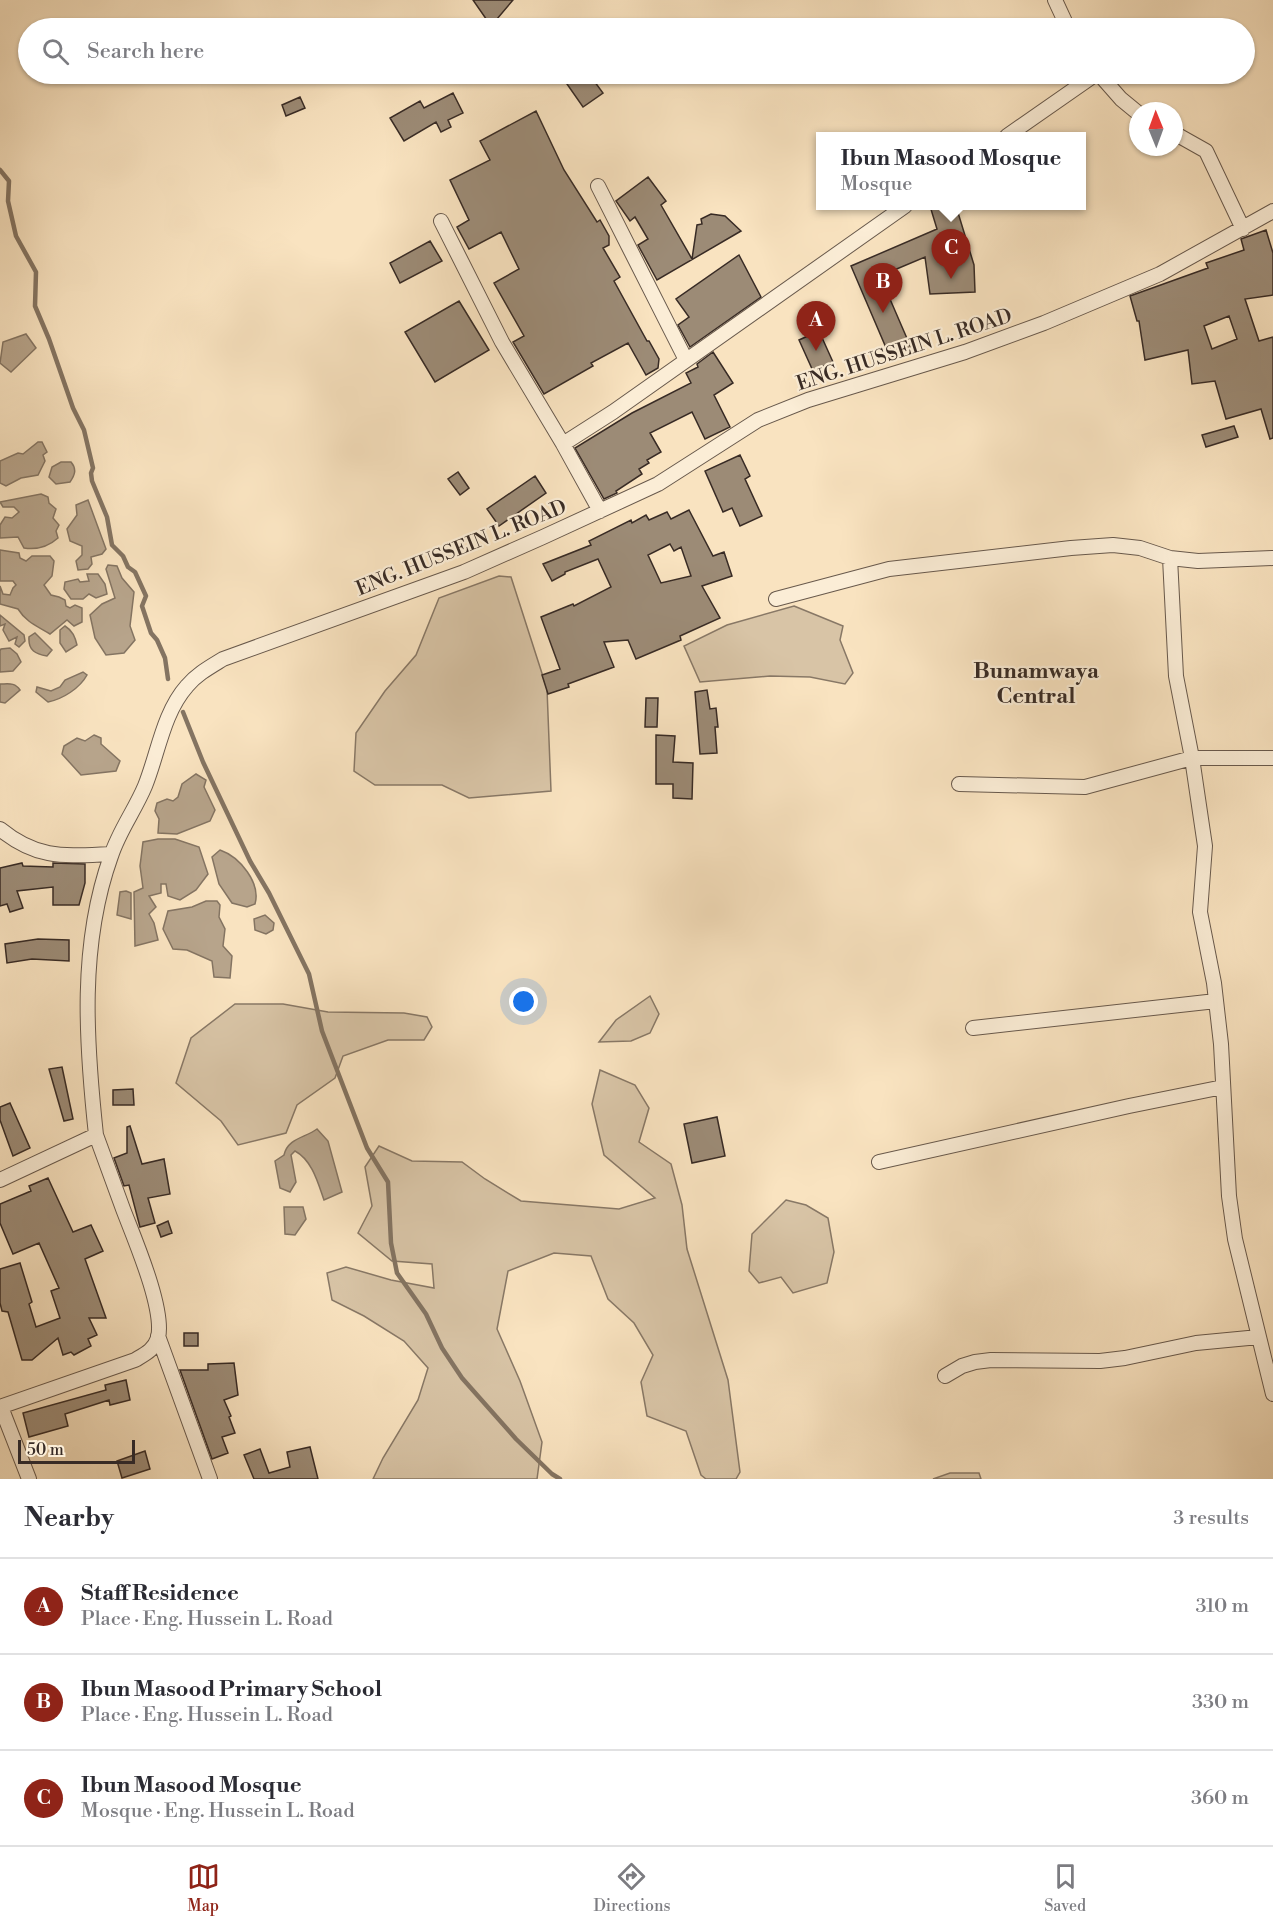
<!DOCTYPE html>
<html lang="en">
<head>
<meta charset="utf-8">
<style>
  :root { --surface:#fff; --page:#f7f7f7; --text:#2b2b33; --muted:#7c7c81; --line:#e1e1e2; --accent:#8f2418 }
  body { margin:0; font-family:"Libre Bodoni",serif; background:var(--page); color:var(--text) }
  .compass { position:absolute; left:1129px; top:102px; width:54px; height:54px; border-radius:50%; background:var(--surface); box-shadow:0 2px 4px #0004; rotate:359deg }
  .scale { position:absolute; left:18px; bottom:15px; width:117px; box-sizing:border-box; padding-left:6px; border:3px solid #382b25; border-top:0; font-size:16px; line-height:21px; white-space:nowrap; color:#382b25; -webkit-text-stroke:4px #fbedd6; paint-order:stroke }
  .you { position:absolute; left:524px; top:1002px; width:21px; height:21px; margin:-15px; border:4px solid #fff; border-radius:50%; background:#1a73e8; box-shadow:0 0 0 9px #1a73e833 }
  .badge { display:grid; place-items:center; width:39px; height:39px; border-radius:50%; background:var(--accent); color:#fff; font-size:20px; font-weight:700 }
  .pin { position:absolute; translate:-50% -50px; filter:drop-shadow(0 2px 3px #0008) }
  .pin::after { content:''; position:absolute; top:32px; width:21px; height:18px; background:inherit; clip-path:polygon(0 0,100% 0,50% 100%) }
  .popup { position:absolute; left:816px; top:132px; width:270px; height:78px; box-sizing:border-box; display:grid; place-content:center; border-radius:0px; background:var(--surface); filter:drop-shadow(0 2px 4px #0005); font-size:20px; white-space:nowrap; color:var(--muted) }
  .popup b { font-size:22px; color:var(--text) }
  .popup::after { content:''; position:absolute; left:50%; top:100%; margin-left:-12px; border:12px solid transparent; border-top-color:var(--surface) }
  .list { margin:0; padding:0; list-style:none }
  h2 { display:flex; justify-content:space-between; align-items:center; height:78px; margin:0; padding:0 24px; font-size:26px }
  h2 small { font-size:20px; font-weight:400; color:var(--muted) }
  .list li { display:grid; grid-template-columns:39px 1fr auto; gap:18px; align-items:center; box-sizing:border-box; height:96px; padding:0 24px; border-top:2px solid var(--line) }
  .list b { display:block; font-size:22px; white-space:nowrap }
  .list p { margin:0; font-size:20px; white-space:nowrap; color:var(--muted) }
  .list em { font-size:20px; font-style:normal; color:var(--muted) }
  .icon { flex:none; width:33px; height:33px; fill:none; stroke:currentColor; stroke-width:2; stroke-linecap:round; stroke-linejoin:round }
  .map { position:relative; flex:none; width:1273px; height:1479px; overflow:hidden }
  .search { position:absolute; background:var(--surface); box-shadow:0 2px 4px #0004; left:18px; right:18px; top:18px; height:66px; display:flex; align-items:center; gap:15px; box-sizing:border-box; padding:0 21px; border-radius:33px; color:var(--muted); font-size:22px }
  .sheet { height:366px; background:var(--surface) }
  nav { display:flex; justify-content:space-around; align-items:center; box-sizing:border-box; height:84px; border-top:2px solid var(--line); background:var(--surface); font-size:16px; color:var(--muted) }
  nav a { display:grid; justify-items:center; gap:3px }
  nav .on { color:var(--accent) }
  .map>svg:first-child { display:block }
</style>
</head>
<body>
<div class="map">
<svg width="1273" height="1479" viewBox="0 0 1273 1479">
  <rect width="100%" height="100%" fill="#f9e3c0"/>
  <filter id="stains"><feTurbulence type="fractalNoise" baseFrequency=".00333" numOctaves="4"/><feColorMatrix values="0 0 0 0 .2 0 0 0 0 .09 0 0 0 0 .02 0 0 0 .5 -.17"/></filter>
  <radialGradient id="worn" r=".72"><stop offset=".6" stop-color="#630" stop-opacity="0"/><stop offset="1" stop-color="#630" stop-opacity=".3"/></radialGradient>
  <path fill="#d8c4a6" stroke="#887866" stroke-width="1.5" d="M499 576 511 577 547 689 551 791 469 798 442 785H375L354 771 356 733 385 691 416 655 439 598Z
    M794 606 843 626 840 640 853 673 845 684 810 677 770 676 700 682 684 646 727 625Z
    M650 996 659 1014 650 1033 631 1041 599 1042 616 1020Z
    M235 1004H283L328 1012 404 1013 427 1017 432 1027 424 1040H388L343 1056 335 1078 297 1105 286 1133 238 1145 221 1121 176 1083 191 1038Z
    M600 1070 635 1085 649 1108 639 1142 671 1164 682 1205 687 1249 728 1380 740 1472 736 1479H706L701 1475 686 1431 647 1416 641 1382 653 1355 634 1323 608 1299 591 1256 554 1253 508 1271 497 1329 520 1381 542 1442 537 1479H373L383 1458 418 1400 428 1368 404 1341 364 1316 332 1300 327 1273 346 1267 391 1280 434 1288 432 1264 392 1261 358 1233 372 1206 365 1167 379 1146 412 1161 462 1162 485 1179 521 1201 619 1209 655 1198 604 1155 592 1104Z
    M786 1200 806 1205 828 1218 834 1252 827 1283 793 1293 781 1277 759 1283 749 1271 752 1234Z
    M950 1473H979L981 1479H933Z"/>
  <path fill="#b7a48b" stroke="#847462" stroke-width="1.5" d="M26 334 36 348 11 372 0 363 3 342Z
    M38 442H42L47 452 43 455 45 461 38 475 21 478 6 486 0 483V461L18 453 23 454Z
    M61 462H71C77 469 75 475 70 482L56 484 49 477 52 467Z
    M41 494 48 497 49 503 56 509 53 518 59 525 56 531 58 538C48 547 37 550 24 548L18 537 0 538V525L5 517 12 518 19 512 14 507H3L0 502Z
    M88 500 106 549 102 554 91 557 92 564 88 569 78 570 76 561 82 555V546L70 541 67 529 77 515 76 505Z
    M0 550 19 553 20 558 26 561 32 556H50L54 561 52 576 44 585 51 595 59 597 65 600 66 606 70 608 75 605 82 608V622L74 626 67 620 50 634C37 626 26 622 18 609L0 604V586L3 594 10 595 13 588 16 585 13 581H0Z
    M108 565 117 566 122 578 134 592 130 626 135 640 124 653 106 655 95 638 90 615 102 604 115 598 106 569Z
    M87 574H98L105 584 107 594 96 598 89 594 83 599H71L64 589 65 582 78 579 80 582 89 581Z
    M0 615 24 635 25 641 19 647 15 644 17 637 9 641 3 630 5 624 0 626Z
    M65 626C73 631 75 637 77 645L66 652 60 643V630Z
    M35 633 52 650 47 656C36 654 28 651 29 637Z
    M10 648 17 654 21 662 13 671 0 672V651L1 649Z
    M83 672 87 675C80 688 63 699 48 702L36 692 37 687 51 691 60 687 65 680Z
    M0 684C8 684 15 682 20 690L5 703 0 702Z
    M94 735 101 738V744L120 761 116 771 81 775 62 754 64 746 77 738 85 741Z
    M196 774 206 780 204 787 215 810 210 821 177 834 158 833 159 819 155 811 157 803 167 799 173 801 178 797 182 784Z
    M158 839H175L199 847 208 874 196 890 180 900 168 896 166 884H161V893L149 896 156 907 149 914 154 923 158 940 135 946 134 892 143 888 140 866 143 842Z
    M220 850C240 857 261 883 255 904L247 907 232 903 219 884 212 857Z
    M126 891 131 893V919L117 915 120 892Z
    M206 901H217L220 905 219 917 225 929 223 946 232 956 230 978 214 977 212 961 187 950 173 949 163 929 168 911 192 907Z
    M265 915 274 923 273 930 266 934 255 930 254 919Z
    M317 1129 328 1141 342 1192 324 1200C318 1183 312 1160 295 1151L291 1155 296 1182 290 1192 280 1188 275 1161 284 1155C288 1138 305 1138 317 1129Z
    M284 1207H303L306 1219 295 1235 285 1234Z"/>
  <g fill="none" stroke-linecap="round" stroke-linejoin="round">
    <path stroke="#847462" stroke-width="4.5" d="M0 170 9 181 8 201 16 236 36 272 35 306 49 339 73 408 84 430 93 468 91 473 92 481 107 517 112 545 123 556 128 567 135 572 146 596 142 606 151 633 157 640 165 658 168 679
      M183 712 203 762 250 861 269 893 309 974 322 1031 367 1148 388 1182 391 1243 397 1273 426 1314 442 1348 462 1378 516 1439 552 1474 560 1479"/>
  </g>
  <path fill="#9c8b76" stroke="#382b25" stroke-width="1.5" fill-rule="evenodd" d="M473 0H513L491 26Z
    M560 74H589L603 93 583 107Z
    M453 93 463 113 448 120 451 127 441 132 436 122 404 141 390 118 420 101 424 108Z
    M300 97 305 108 286 116 282 105Z
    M536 111 564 170 597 222 600 220 609 236V245L603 248 620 277 614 281 647 341H649L659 359 658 368 646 375 628 343 591 363 593 366 544 394 513 342 524 336 494 283 519 269 501 232 469 249 457 227 469 220 450 180 490 160 480 141Z
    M648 177 666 201 661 205 692 259 697 225 702 224 701 219 711 214 725 216 741 231 657 280 638 245 648 239 635 217 630 221 616 201Z
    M930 206H956L974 265 975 292 930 294 925 257 880 276 912 350 890 357 851 266 937 229Z
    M1266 230 1273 253V295L1245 299 1259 341 1273 337V438L1270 439 1261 409 1226 419 1215 381 1192 384 1188 350 1145 360 1139 321H1137L1130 296 1208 268 1206 263 1244 250 1241 239ZM1229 316 1237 339 1212 349 1204 326Z
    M430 241 442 261 400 283 390 263Z
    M739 255 761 297 690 347 678 325 689 317 676 299Z
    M459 301 489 350 435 382 405 332Z
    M819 331 833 362 813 371 799 340Z
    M713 352 733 383 714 395 730 427 705 439 692 412 650 433 661 452 647 460 649 463 639 469 642 474 616 491 617 493 604 499 575 448 632 413 691 383 686 373 698 367 697 364Z
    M1234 426 1238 437 1206 447 1202 435Z
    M740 455 750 476 745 479 762 516 740 526 732 508 723 512 705 471Z
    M458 472 469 488 460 495 448 479Z
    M535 476 546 493 499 526 487 509Z
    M689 510 713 556 724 552 732 576 702 586 720 618 680 636 681 640 636 659 628 640 604 642 614 667 568 684 569 687 548 694 542 675 560 669 541 617 573 604 574 606 611 587 598 559 565 572V574L552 581 543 564 591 545 589 541 631 520 632 523 646 515 649 520 667 512 671 519ZM670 544 674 551 681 547 691 576 661 583 648 555Z
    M707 690 710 709 716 708 718 727H715L717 753 700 754 695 692Z
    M646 698H658L657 727H645Z
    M656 735 675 736 673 762 693 763 692 799 673 798V784H656Z
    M22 863 23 866 53 867V863L85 864V883L79 905H53V887L17 891 23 908 10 912 7 904 0 906V868Z
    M38 939 69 940V961L32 959 7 963 5 944Z
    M62 1067 73 1119 64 1121 49 1069Z
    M133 1089 134 1105H113V1090Z
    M10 1103 30 1148 13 1156 0 1120V1107Z
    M717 1117 725 1156 692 1163 684 1124Z
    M130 1126 142 1164 164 1159 170 1194 148 1198 155 1223 140 1227 129 1185 124 1186 114 1158 127 1153V1127Z
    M48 1178 73 1232 91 1225 103 1251 85 1259 106 1318H89L97 1335 88 1339 91 1346 74 1355 71 1352 63 1355 58 1338 32 1360H22L8 1312 2 1311 0 1303V1269L20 1263 32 1302 29 1304 36 1327 60 1318 51 1291 59 1288 39 1243 13 1254 0 1223V1204L31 1191 29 1186Z
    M168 1221 172 1233 161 1237 157 1226Z
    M184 1333H198V1346H184Z
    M234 1363 238 1395 224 1400 231 1416 229 1417 235 1433 222 1437 228 1453 212 1459 180 1370H208V1364Z
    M126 1380 130 1400 110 1405 109 1400 65 1414 68 1426 29 1437 23 1413 106 1390 105 1385Z
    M310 1447 318 1479H254L244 1455 260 1449 269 1473 290 1467 287 1452Z
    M145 1451 150 1469 122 1478 117 1461Z"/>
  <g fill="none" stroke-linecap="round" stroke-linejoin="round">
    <defs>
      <path id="minor" d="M1055 0 1068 28
        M1099 74 1121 99 1138 113
        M1174 133 1206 151 1243 229
        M1007 136 1096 74
        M598 186 686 360
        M441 221 502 342 563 444
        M600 511 563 444 613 412 905 206
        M1170 558 1176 676 1192 758 1205 846 1200 912 1214 983 1221 1044 1229 1196 1235 1239 1273 1394
        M776 599 889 569 1071 548 1113 545 1140 548 1170 558 1198 561 1273 558
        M959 784 1085 787 1192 758H1273
        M0 829C38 860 65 856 111 854
        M973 1028 1216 1001
        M879 1162 1129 1106 1223 1087
        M0 1180 96 1135C86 1042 79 945 111 856 119 831 135 810 145 786 158 754 163 713 187 686 197 674 210 667 223 659L464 572 543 537 658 484 758 420 808 400 965 352 1044 323 1160 274 1273 211
        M158 1336 210 1479
        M945 1376 962 1366 975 1362 991 1360 1100 1361 1125 1358 1196 1343 1259 1337
        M0 1407 135 1360C145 1354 154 1350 158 1338 165 1309 134 1238 123 1209 114 1184 105 1160 96 1135
        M1 1407 29 1479"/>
    </defs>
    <use href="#minor" stroke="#68594c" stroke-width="16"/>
    <use href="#minor" stroke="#fbedd6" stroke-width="14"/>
  </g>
  <g text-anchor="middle" stroke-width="4.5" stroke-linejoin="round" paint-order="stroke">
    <g font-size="20" fill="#382b25" stroke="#fbedd6">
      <text transform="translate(904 349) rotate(-18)" y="7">ENG. HUSSEIN L. ROAD</text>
      <text transform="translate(461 547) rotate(-22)" y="7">ENG. HUSSEIN L. ROAD</text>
    </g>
    <g font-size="22" font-weight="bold" fill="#382b25" stroke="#fbedd6">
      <text x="1036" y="678">Bunamwaya<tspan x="1036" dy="25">Central</tspan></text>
    </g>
  </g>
  <rect width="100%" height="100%" filter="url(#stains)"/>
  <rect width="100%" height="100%" fill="url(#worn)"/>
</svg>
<svg class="compass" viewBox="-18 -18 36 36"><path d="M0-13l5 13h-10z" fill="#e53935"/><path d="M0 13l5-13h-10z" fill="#7c7c81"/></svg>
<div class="scale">50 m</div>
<div class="you"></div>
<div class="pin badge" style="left:816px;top:351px">A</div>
<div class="pin badge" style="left:883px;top:313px">B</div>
<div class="pin badge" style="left:951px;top:279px">C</div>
<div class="popup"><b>Ibun Masood Mosque</b>Mosque</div>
<div class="search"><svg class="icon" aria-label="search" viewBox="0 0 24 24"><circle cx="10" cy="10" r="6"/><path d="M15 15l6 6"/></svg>Search here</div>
</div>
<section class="sheet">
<h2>Nearby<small>3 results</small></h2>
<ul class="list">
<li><span class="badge">A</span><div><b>Staff Residence</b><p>Place · Eng. Hussein L. Road</p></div><em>310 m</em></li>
<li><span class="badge">B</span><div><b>Ibun Masood Primary School</b><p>Place · Eng. Hussein L. Road</p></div><em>330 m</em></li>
<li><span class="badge">C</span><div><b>Ibun Masood Mosque</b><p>Mosque · Eng. Hussein L. Road</p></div><em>360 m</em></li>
</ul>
</section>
<nav>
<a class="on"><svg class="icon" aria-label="map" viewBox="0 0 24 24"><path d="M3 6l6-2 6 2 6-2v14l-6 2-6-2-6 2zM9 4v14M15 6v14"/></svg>Map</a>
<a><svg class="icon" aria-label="directions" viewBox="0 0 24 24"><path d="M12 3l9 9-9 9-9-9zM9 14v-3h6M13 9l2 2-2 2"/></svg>Directions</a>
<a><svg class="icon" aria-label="saved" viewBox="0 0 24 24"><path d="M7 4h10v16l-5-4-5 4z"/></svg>Saved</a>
</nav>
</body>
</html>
